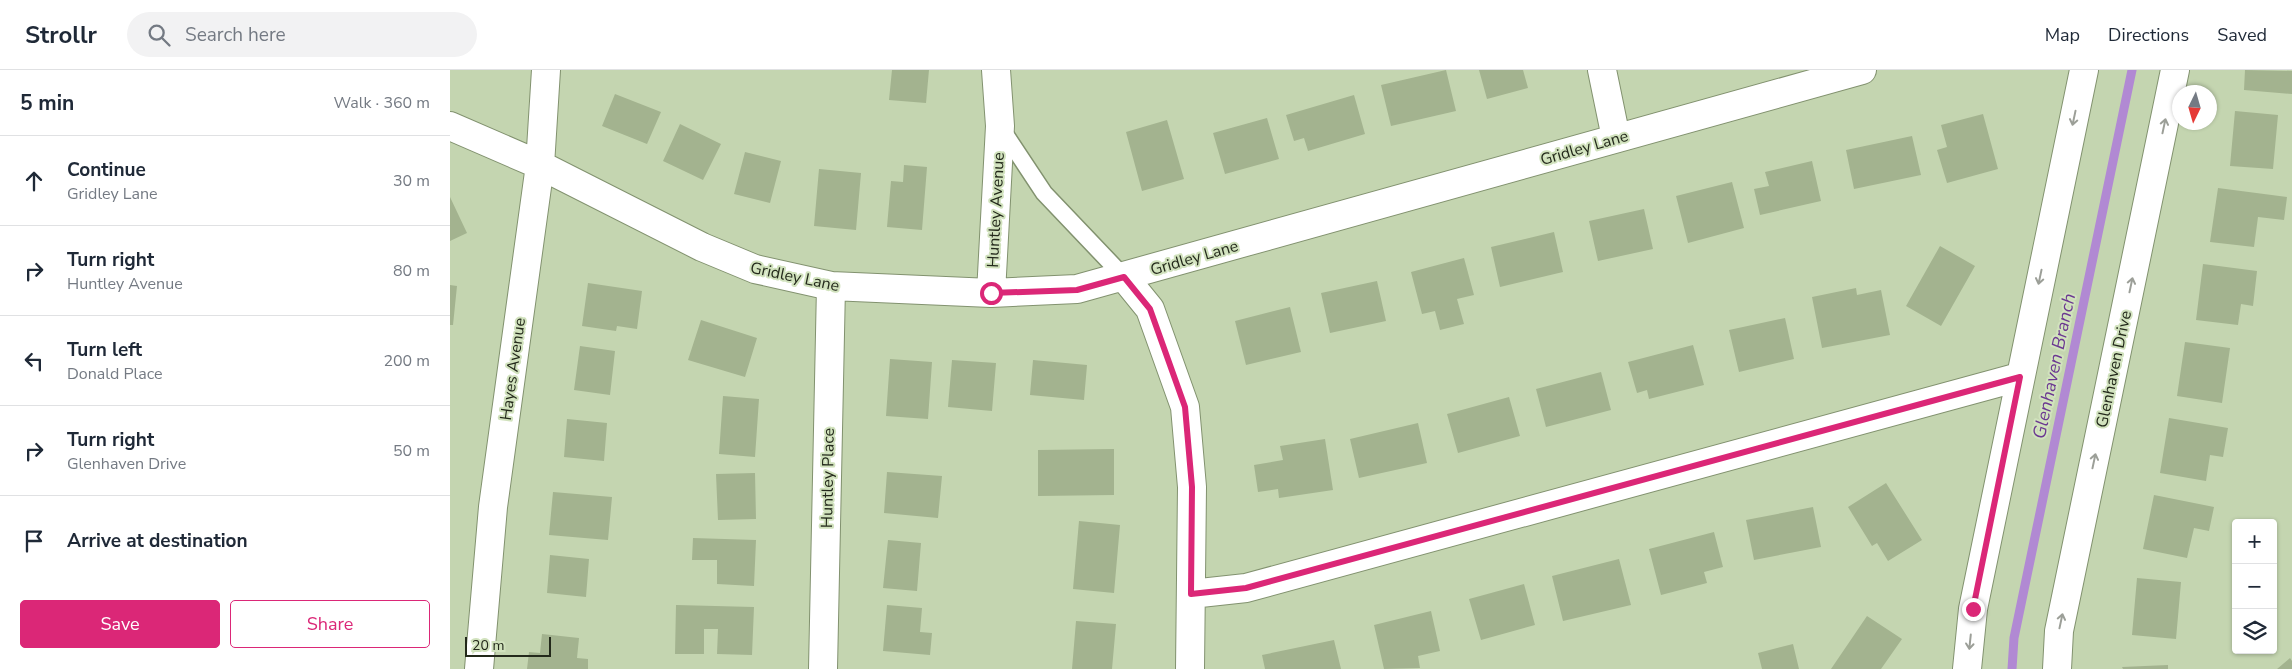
<!DOCTYPE html>
<html lang="en">
<head>
<meta charset="utf-8">
<style>
  :root { --surface:#fff; --page:#f2f2f3; --text:#1f2937; --muted:#747a83; --line:#e0e1e3; --accent:#db2777 }
  body { margin:0; font-family:"Nunito Sans",sans-serif; background:var(--page); color:var(--text) }
  .controls { position:absolute; right:15px; bottom:15px; display:grid; overflow:hidden; border-radius:5px; box-shadow:0 1px 4px #0004 }
  .controls button { width:45px; height:45px; display:grid; place-items:center; padding:0; border:0; border-bottom:1px solid var(--line); background:var(--surface); color:var(--text); font:25px sans-serif }
  .compass { position:absolute; left:1722px; top:15px; width:45px; height:45px; border-radius:50%; background:var(--surface); box-shadow:0 1px 4px #0004; rotate:185deg }
  .scale { position:absolute; left:15px; bottom:12px; width:86px; box-sizing:border-box; padding-left:5px; border:2px solid #23291b; border-top:0; font-size:14px; line-height:18px; white-space:nowrap; color:#23291b; -webkit-text-stroke:4px #d1e2bd; paint-order:stroke }
  .stop { position:absolute; width:15px; height:15px; margin:-11px; border:4px solid #db2777; border-radius:50%; background:#fff }
  .stop.end { background:#db2777; border-color:#fff; box-shadow:0 1px 5px #0008 }
  .list { margin:0; padding:0; list-style:none }
  h2 { display:flex; justify-content:space-between; align-items:center; height:65px; margin:0; padding:0 20px; font-size:21px }
  h2 small { font-size:16px; font-weight:400; color:var(--muted) }
  .list li { display:grid; grid-template-columns:32px 1fr auto; gap:15px; align-items:center; box-sizing:border-box; height:90px; padding:0 20px; border-top:1px solid var(--line) }
  .list b { display:block; font-size:19px; white-space:nowrap }
  .list p { margin:0; font-size:16px; white-space:nowrap; color:var(--muted) }
  .list em { font-size:16px; font-style:normal; color:var(--muted) }
  .actions { display:flex; gap:10px; padding:15px 20px }
  .actions a { flex:1; padding:11px 0; border:1px solid var(--accent); border-radius:5px; text-align:center; font-size:18px; color:var(--accent) }
  .actions .main { background:var(--accent); color:#fff }
  .icon { flex:none; width:28px; height:28px; fill:none; stroke:currentColor; stroke-width:2; stroke-linecap:round; stroke-linejoin:round }
  .map { position:relative; flex:none; width:1842px; height:599px; overflow:hidden }
  header { display:flex; align-items:center; gap:30px; box-sizing:border-box; height:70px; padding:0 25px; background:var(--surface); border-bottom:1px solid var(--line) }
  header strong { font-size:24px }
  nav { display:flex; gap:28px; margin-inline-start:auto; font-size:18px }
  .search { width:350px; height:45px; background:var(--page); display:flex; align-items:center; gap:12px; box-sizing:border-box; padding:0 18px; border-radius:28px; color:var(--muted); font-size:19px }
  main { display:flex }
  aside { flex:1; background:var(--surface) }
  .map>svg:first-child { display:block }
</style>
</head>
<body>
<header>
<strong>Strollr</strong>
<div class="search"><svg class="icon" aria-label="search" viewBox="0 0 24 24"><circle cx="10" cy="10" r="6"/><path d="M15 15l6 6"/></svg>Search here</div>
<nav><a>Map</a><a>Directions</a><a>Saved</a></nav>
</header>
<main>
<aside>
<h2>5 min<small>Walk · 360 m</small></h2>
<ul class="list">
<li><svg class="icon" aria-label="ahead" viewBox="0 0 24 24"><path d="M12 20V5M6 11l6-6 6 6"/></svg><div><b>Continue</b><p>Gridley Lane</p></div><em>30 m</em></li>
<li><svg class="icon" aria-label="right" viewBox="0 0 24 24"><path d="M7 20v-9h11M14 6l5 5-5 5"/></svg><div><b>Turn right</b><p>Huntley Avenue</p></div><em>80 m</em></li>
<li><svg class="icon" aria-label="left" viewBox="0 0 24 24"><path d="M17 20v-9H6M10 6l-5 5 5 5"/></svg><div><b>Turn left</b><p>Donald Place</p></div><em>200 m</em></li>
<li><svg class="icon" aria-label="right" viewBox="0 0 24 24"><path d="M7 20v-9h11M14 6l5 5-5 5"/></svg><div><b>Turn right</b><p>Glenhaven Drive</p></div><em>50 m</em></li>
<li><svg class="icon" aria-label="arrive" viewBox="0 0 24 24"><path d="M6 21V4h12l-3 4 3 4H6"/></svg><div><b>Arrive at destination</b></div></li>
</ul>
<div class="actions"><a class="main">Save</a><a>Share</a></div>
</aside>
<div class="map">
<svg width="1842" height="599" viewBox="0 0 1842 599">
  <rect width="100%" height="100%" fill="#c4d5b0"/>
  <g fill="none" stroke-linecap="round" stroke-linejoin="round">
    <path stroke="#b189d3" stroke-width="9" d="M1562 599 1564 568 1682 0"/>
  </g>
  <path fill="#a3b38f" d="M442 0H479L476 33 439 30Z
    M996 0 1006 41 941 56 931 15Z
    M1029 0H1073L1078 18 1037 29Z
    M1795 0 1842 1V24L1794 20Z
    M165 24 211 42 197 74 152 56Z
    M904 25 915 64 858 81 854 68 844 71 836 45Z
    M1785 41 1828 45 1823 99 1780 96Z
    M1533 44 1548 99 1497 113 1487 80 1497 77 1491 55Z
    M817 48 829 89 775 104 763 63Z
    M717 50 734 109 692 121 676 62Z
    M230 54 271 74 253 110 213 91Z
    M1462 66 1471 105 1404 119 1396 80Z
    M295 82 331 91 320 133 284 124Z
    M1362 91 1371 131 1310 145 1304 119 1319 116 1315 102Z
    M454 95 477 97 472 160 437 157 441 111 453 112Z
    M369 99 411 103 406 160 364 156Z
    M1282 112 1294 158 1238 173 1226 126Z
    M1768 118 1837 127 1834 150 1808 147 1804 177 1760 172Z
    M0 127 17 163 0 171Z
    M1194 139 1203 179 1148 191 1139 151Z
    M1104 162 1113 202 1050 217 1041 177Z
    M1490 176 1525 196 1491 256 1456 236Z
    M1014 188 1024 225 1007 229 1014 254 990 260 985 241 972 244 961 202Z
    M1753 194 1807 201 1803 236 1791 234 1788 255 1746 250Z
    M927 211 936 251 880 263 871 223Z
    M138 213 192 221 187 259 167 256 166 261 132 256Z
    M0 215 7 216 3 255H0Z
    M1406 218 1407 225 1431 220 1440 265 1372 278 1362 227Z
    M840 237 851 282 796 295 785 251Z
    M1335 248 1344 289 1289 302 1279 260Z
    M251 250 307 268 295 307 238 290Z
    M1735 272 1780 278 1772 333 1727 326Z
    M1243 275 1254 315 1199 329 1197 320 1187 323 1178 292Z
    M130 276 165 281 160 325 124 320Z
    M440 289 482 292 478 349 436 346Z
    M502 290 546 293 542 341 498 337Z
    M583 290 637 295 634 330 580 325Z
    M1151 302 1161 340 1096 357 1086 319Z
    M273 326 309 329 305 387 269 384Z
    M1059 327 1070 366 1008 383 997 344Z
    M1719 348 1778 358 1773 387 1760 385 1756 411 1710 403Z
    M117 349 157 353 154 391 114 387Z
    M968 353 977 393 909 408 900 369Z
    M875 369 883 420 829 428 828 419 808 422 804 395 833 390 830 376Z
    M664 379V425L588 426V380Z
    M437 402 492 406 488 448 434 443Z
    M305 403 306 449 268 450 266 404Z
    M1436 413 1472 470 1438 491 1427 473 1422 476 1398 437Z
    M103 422 162 427 158 470 99 465Z
    M1704 425 1764 437 1759 461 1744 458 1737 488 1693 479Z
    M1363 437 1371 477 1304 490 1296 450Z
    M629 451 670 455 664 523 623 519Z
    M1264 462 1273 497 1254 502 1257 513 1211 525 1199 479Z
    M243 468 306 470 304 516 267 514V490H242Z
    M438 470 471 473 467 521 433 518Z
    M100 485 139 489 136 527 97 523Z
    M1169 489 1181 535 1113 551 1102 506Z
    M1687 508 1731 512 1726 569 1682 565Z
    M1074 514 1085 555 1031 570 1019 529Z
    M226 535 304 537 302 585 267 584 268 559H254V584H225Z
    M437 535 472 538 470 562 482 563 480 585 433 581Z
    M981 541 990 581 968 586 970 598 934 599 924 555Z
    M1417 546 1452 569 1431 599H1381Z
    M626 551 666 554 662 599H622Z
    M92 564 129 568 127 588 138 589V599H77L79 582 90 583Z
    M884 570 891 599H815L812 585Z
    M1343 574 1349 599H1312L1308 583Z
    M1840 588 1842 591V599H1827Z
    M1718 595V599H1673L1672 597Z"/>
  <g fill="none" stroke-linecap="round" stroke-linejoin="round">
    <defs>
      <path id="service" d="M551 58 594 123 674 207"/>
      <path id="minor" d="M1152 0 1166 68
        M0 56 90 95 252 177 305 199 381 216 541 223 627 219 1412 0
        M674 207 700 239 735 337 742 417 740 599
        M541 223 550 56 546 0
        M741 524 796 518 1569 307
        M29 599 43 437 90 95 96 0
        M373 599 381 216
        M1517 599 1523 539 1634 0
        M1607 599 1609 561 1725 0"/>
    </defs>
    <use href="#service" stroke="#82926f" stroke-width="19"/>
    <use href="#minor" stroke="#82926f" stroke-width="30"/>
    <use href="#service" stroke="#fff" stroke-width="16"/>
    <use href="#minor" stroke="#fff" stroke-width="28"/>
  </g>
  <defs><path id="oneway-shaft" d="M-6 0H5M1.5-3L5.5 0L1.5 3" fill="none" stroke-width="1.6" stroke-linecap="round" stroke-linejoin="round" transform="scale(1.25)"/></defs>
  <g stroke="#9c9f98">
    <use href="#oneway-shaft" transform="translate(1624 48) rotate(102)"/>
    <use href="#oneway-shaft" transform="translate(1714 56) rotate(-78)"/>
    <use href="#oneway-shaft" transform="translate(1590 207) rotate(102)"/>
    <use href="#oneway-shaft" transform="translate(1681 215) rotate(-78)"/>
    <use href="#oneway-shaft" transform="translate(1644 391) rotate(-78)"/>
    <use href="#oneway-shaft" transform="translate(1611 551) rotate(-78)"/>
    <use href="#oneway-shaft" transform="translate(1520 572) rotate(96)"/>
  </g>
  <g fill="none" stroke-linecap="round" stroke-linejoin="round">
    <path stroke="#db2777" stroke-width="6" d="M541 223 627 220 674 207 700 239 735 337 742 417 741 524 796 518 1570 307 1523 539"/>
  </g>
  <g text-anchor="middle" stroke-width="4" stroke-linejoin="round" paint-order="stroke">
    <g font-size="16" fill="#23291b" stroke="#d1e2bd">
      <text transform="translate(1134 77) rotate(-16)" y="6">Gridley Lane</text>
      <text transform="translate(545 140) rotate(-87)" y="6">Huntley Avenue</text>
      <text transform="translate(744 187) rotate(-16)" y="6">Gridley Lane</text>
      <text transform="translate(345 206) rotate(12)" y="6">Gridley Lane</text>
      <text transform="translate(62 299) rotate(-82)" y="6">Hayes Avenue</text>
      <text transform="translate(1663 299) rotate(-78)" y="6">Glenhaven Drive</text>
      <text transform="translate(377 408) rotate(-89)" y="6">Huntley Place</text>
    </g>
    <g font-size="18" font-style="italic" fill="#6b3891" stroke="#d1e2bd">
      <text transform="translate(1604 296) rotate(-78)" y="6">Glenhaven Branch</text>
    </g>
  </g>
</svg>
<div class="controls">
<button>+</button>
<button>−</button>
<button><svg class="icon" aria-label="layers" viewBox="0 0 24 24"><path d="M12 4l9 5-9 5-9-5zM3 14l9 5 9-5"/></svg></button>
</div>
<svg class="compass" viewBox="-18 -18 36 36"><path d="M0-13l5 13h-10z" fill="#e53935"/><path d="M0 13l5-13h-10z" fill="#747a83"/></svg>
<div class="scale">20 m</div>
<div class="stop" style="left:541px;top:223px"></div>
<div class="stop end" style="left:1523px;top:539px"></div>
</div>
</main>
</body>
</html>
